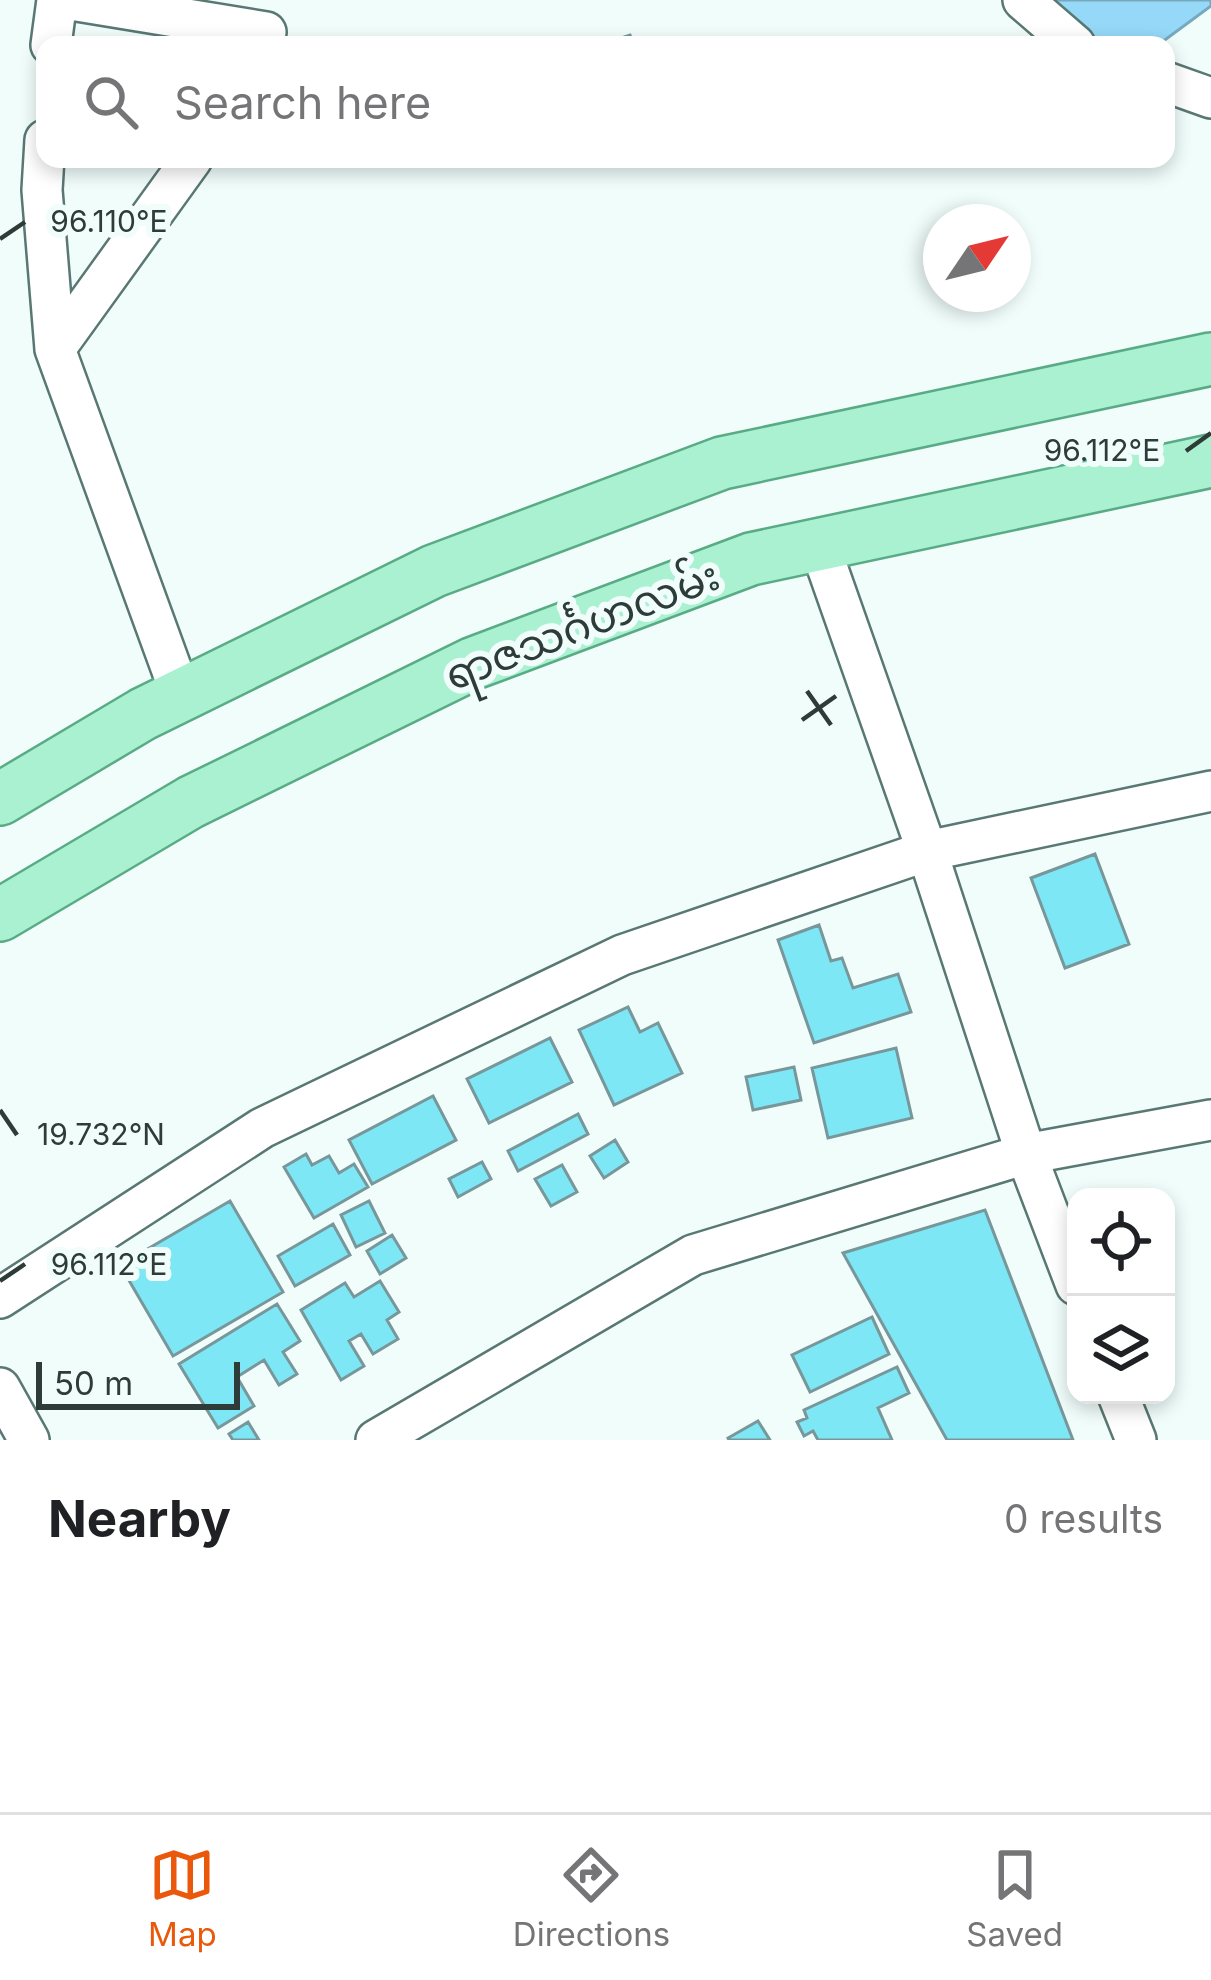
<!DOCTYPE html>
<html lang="en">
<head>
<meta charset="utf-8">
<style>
  :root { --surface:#fff; --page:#f6f6f6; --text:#202124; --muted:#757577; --line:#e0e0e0; --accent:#ea580c }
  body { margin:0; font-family:Inter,"Noto Sans Myanmar",sans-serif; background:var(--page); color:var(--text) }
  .controls { position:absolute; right:36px; bottom:36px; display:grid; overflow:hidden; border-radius:24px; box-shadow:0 6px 18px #0003 }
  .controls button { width:108px; height:108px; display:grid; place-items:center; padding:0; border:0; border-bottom:3px solid var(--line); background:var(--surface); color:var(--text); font:60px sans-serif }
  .compass { position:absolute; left:923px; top:204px; width:108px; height:108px; border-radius:50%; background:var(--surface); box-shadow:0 6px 18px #0003; rotate:55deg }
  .scale { position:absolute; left:36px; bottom:30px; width:204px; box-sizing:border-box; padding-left:12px; border:6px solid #2e3c39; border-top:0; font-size:33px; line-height:42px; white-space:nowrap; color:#2e3c39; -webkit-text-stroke:9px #f0fdfb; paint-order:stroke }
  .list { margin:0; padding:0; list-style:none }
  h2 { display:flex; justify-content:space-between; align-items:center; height:156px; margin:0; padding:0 48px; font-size:51px }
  h2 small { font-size:39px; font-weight:400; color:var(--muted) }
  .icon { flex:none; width:66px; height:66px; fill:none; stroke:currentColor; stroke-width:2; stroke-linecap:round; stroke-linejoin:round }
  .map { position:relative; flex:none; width:1211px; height:1440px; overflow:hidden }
  .search { position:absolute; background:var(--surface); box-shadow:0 6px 18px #0003; left:36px; right:36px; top:36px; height:132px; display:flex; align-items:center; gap:30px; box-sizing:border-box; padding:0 42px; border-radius:24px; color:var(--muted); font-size:45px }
  .sheet { height:372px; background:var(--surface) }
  nav { display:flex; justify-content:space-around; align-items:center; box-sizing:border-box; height:168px; border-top:3px solid var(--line); background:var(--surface); font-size:33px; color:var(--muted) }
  nav a { display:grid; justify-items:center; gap:6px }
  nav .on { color:var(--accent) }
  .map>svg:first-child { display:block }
</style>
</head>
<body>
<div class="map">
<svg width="1211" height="1440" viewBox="0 0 1211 1440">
  <rect width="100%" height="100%" fill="#f0fdfb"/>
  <path fill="#96d8f7" stroke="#77a9be" stroke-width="3" d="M1052 0H1211V6L1158 45H1102Z"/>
  <path fill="#7ee7f5" stroke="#77979b" stroke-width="3" d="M630 35 634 45H607L606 43Z
    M1095 854 1129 944 1065 968 1031 878Z
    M819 925 831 961 842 958 853 988 898 974 911 1012 814 1043 778 940Z
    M628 1007 640 1032 658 1023 682 1073 614 1105 579 1030Z
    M550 1038 572 1082 489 1123 467 1079Z
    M896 1048 912 1118 828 1138 812 1068Z
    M794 1067 801 1100 753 1110 746 1077Z
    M433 1096 456 1140 372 1184 349 1140Z
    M578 1114 588 1134 518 1171 508 1151Z
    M615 1140 628 1162 604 1178 590 1156Z
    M306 1154 312 1165 329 1156 339 1173 354 1164 368 1187 314 1218 284 1167Z
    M482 1162 491 1179 458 1197 449 1179Z
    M562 1165 577 1192 551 1206 535 1179Z
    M230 1201 283 1292 173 1356 120 1265Z
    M369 1201 385 1233 356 1247 341 1215Z
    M985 1210 1073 1440H947L843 1253Z
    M333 1224 350 1255 295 1286 278 1256Z
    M392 1235 406 1258 380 1274 367 1251Z
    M380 1281 399 1312 387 1320 398 1339 373 1354 361 1334 349 1341 364 1366 341 1380 301 1310 345 1283 354 1297Z
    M277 1304 300 1341 283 1352 297 1374 279 1385 264 1360 237 1377 254 1406 218 1428 179 1364Z
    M872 1317 889 1354 810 1392 792 1355Z
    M897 1367 909 1393 878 1408 892 1440H818L813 1431 804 1436 797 1422 807 1418 804 1410Z
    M758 1421 770 1440H729L728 1438Z
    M248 1422 259 1440H233L229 1434Z"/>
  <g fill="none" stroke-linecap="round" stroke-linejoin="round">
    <defs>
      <path id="minor" d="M71 0 266 32
        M1023 0 1075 45
        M51 45 57 0
        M1166 82 1211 98
        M45 140 42 190 55 349
        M819 544 927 851 1026 1154 1076 1285
        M181 695 55 349 192 159
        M0 1298 262 1128 622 955 927 851 1211 791
        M0 1388 29 1440
        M1118 1395 1136 1440
        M376 1440 693 1255 1026 1154 1211 1120"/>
      <path id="major" d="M0 799 143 714 434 571 722 463 1211 359
        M0 915 191 802 474 663 751 559 1211 461"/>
    </defs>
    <use href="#minor" stroke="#597873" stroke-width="44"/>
    <use href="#major" stroke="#59ab86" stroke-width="56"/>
    <use href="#minor" stroke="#fff" stroke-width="39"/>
    <use href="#major" stroke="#a9f1d0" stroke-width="51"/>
  </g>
  <path fill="none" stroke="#2e3c39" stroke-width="4.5" d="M0 239 25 222M1186 451 1211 433M807 691 831 725M802 720 836 696M0 1110 17 1135M0 1281 25 1264"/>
  <g text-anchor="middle" stroke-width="12" stroke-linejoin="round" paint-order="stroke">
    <g font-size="42" fill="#2e3c39" stroke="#f0fdfb">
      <text transform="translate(582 625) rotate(-21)" y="15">ရာဇသင်္ဂဟလမ်း</text>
    </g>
  </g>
  <g font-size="30" text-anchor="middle" fill="#2e3c39" stroke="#f0fdfb" stroke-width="12" stroke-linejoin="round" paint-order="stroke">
    <text x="109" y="232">96.110°E</text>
    <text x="1102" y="461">96.112°E</text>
    <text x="101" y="1145">19.732°N</text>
    <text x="109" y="1275">96.112°E</text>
  </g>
</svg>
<div class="controls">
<button><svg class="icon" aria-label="locate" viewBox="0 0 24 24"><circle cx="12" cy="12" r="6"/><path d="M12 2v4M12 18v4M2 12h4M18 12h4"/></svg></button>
<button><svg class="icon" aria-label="layers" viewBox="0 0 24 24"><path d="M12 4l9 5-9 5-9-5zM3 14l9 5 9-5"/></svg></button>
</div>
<svg class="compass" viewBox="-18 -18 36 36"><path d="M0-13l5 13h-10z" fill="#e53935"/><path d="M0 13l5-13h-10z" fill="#757577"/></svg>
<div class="scale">50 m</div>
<div class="search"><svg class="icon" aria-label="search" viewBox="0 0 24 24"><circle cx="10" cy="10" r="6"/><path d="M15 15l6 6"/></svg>Search here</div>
</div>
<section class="sheet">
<h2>Nearby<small>0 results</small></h2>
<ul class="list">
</ul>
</section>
<nav>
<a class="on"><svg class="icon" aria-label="map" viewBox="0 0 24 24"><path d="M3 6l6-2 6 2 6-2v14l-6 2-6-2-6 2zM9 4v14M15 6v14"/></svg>Map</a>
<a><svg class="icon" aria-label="directions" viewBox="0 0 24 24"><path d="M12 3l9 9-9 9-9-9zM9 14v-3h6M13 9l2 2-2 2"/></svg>Directions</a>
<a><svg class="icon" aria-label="saved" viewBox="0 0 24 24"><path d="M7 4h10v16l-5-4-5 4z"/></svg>Saved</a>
</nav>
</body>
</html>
